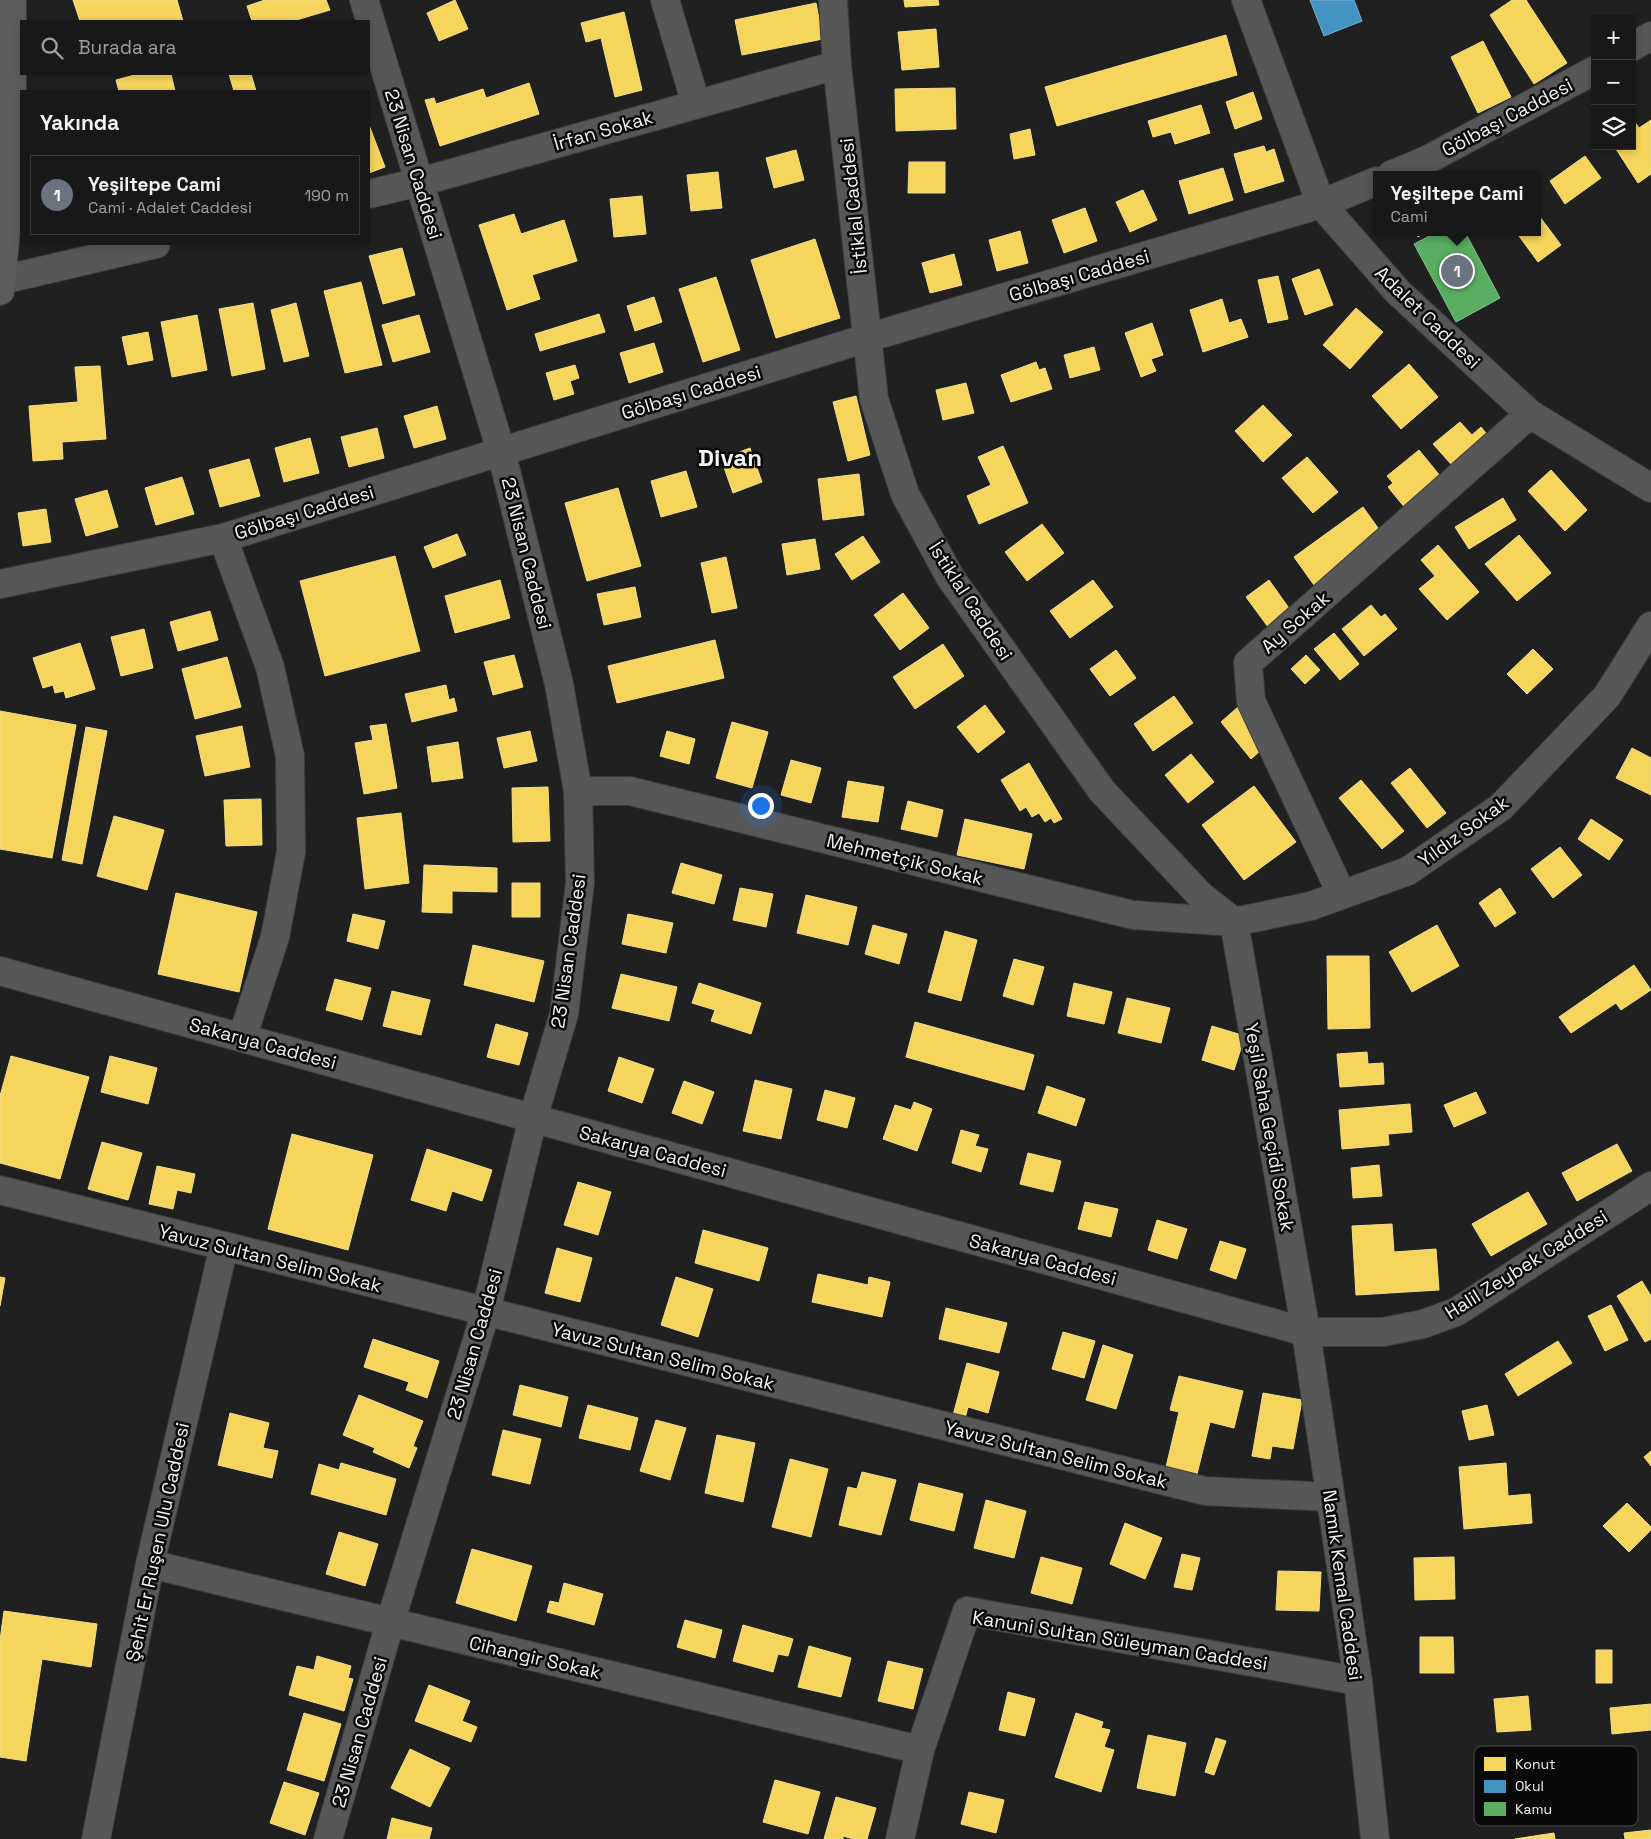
<!DOCTYPE html>
<html lang="tr">
<head>
<meta charset="utf-8">
<style>
  :root { --surface:#181818; --page:#252525; --text:#f1f3f6; --muted:#9fa0a2; --line:#363737; --accent:#2563eb }
  body { margin:0; font-family:"Space Grotesk",sans-serif; background:var(--page); color:var(--text) }
  .controls { position:absolute; right:15px; top:15px; display:grid; overflow:hidden; border-radius:0px; box-shadow:0 2px 8px #0003 }
  .controls button { width:45px; height:45px; display:grid; place-items:center; padding:0; border:0; border-bottom:1px solid var(--line); background:var(--surface); color:var(--text); font:25px sans-serif }
  .you { position:absolute; left:760px; top:805px; width:18px; height:18px; margin:-12px; border:4px solid #fff; border-radius:50%; background:#1a73e8; box-shadow:0 0 0 8px #1a73e833 }
  .badge { display:grid; place-items:center; width:32px; height:32px; border-radius:50%; background:var(--accent); color:#fff; font-size:16px; font-weight:700 }
  .pin { position:absolute; translate:-50% -50%; border:2px solid #fff; box-shadow:0 1px 5px #0006 }
  .popup { position:absolute; left:1373px; top:171px; width:168px; height:65px; box-sizing:border-box; display:grid; place-content:center; border-radius:0px; background:var(--surface); filter:drop-shadow(0 1px 4px #0005); font-size:16px; white-space:nowrap; color:var(--muted) }
  .popup b { font-size:19px; color:var(--text) }
  .popup::after { content:''; position:absolute; left:50%; top:100%; margin-left:-10px; border:10px solid transparent; border-top-color:var(--surface) }
  .list { margin:0; padding:0; list-style:none }
  h2 { display:flex; justify-content:space-between; align-items:center; height:65px; margin:0; padding:0 20px; font-size:21px }
  h2 small { font-size:16px; font-weight:400; color:var(--muted) }
  .list li { display:grid; grid-template-columns:32px 1fr auto; gap:15px; align-items:center; box-sizing:border-box; height:80px; margin:0 10px 10px; padding:0 10px; border:1px solid var(--line); border-radius:0px }
  .list b { display:block; font-size:19px; white-space:nowrap }
  .list p { margin:0; font-size:16px; white-space:nowrap; color:var(--muted) }
  .list em { font-size:16px; font-style:normal; color:var(--muted) }
  .icon { flex:none; width:28px; height:28px; fill:none; stroke:currentColor; stroke-width:2; stroke-linecap:round; stroke-linejoin:round }
  .map { position:relative; flex:none; width:1651px; height:1839px; overflow:hidden }
  .search { position:absolute; background:var(--surface); box-shadow:0 2px 8px #0003; left:20px; top:20px; width:350px; height:55px; display:flex; align-items:center; gap:12px; box-sizing:border-box; padding:0 18px; border-radius:0px; color:var(--muted); font-size:19px }
  .panel { position:absolute; background:var(--surface); box-shadow:0 2px 8px #0003; left:20px; top:90px; width:350px; height:155px; border-radius:0px }
  .map>svg:first-child { display:block }
</style>
</head>
<body>
<div class="map">
<svg width="1651" height="1839" viewBox="0 0 1651 1839">
  <rect width="100%" height="100%" fill="#202020"/>
  <path fill="#f6d55c" stroke="#f5de89" d="M73 0H177L183 21H80Z
    M265 0H326L330 10 293 21H252L247 6Z
    M455 0 468 29 439 41 427 13Z
    M904 0H938L939 5 905 7Z
    M1512 0H1526L1567 63 1534 84 1490 15Z
    M816 3 823 39 742 55 735 20Z
    M624 12 642 90 615 97 601 38 586 42 581 23Z
    M936 29 939 67 902 70 898 32Z
    M1226 35 1237 75 1057 126 1045 87Z
    M1483 41 1511 97 1478 113 1451 57Z
    M138 74H171L175 91H119L116 80Z
    M229 74H251L256 91H234Z
    M529 83 539 114 440 146 425 100 434 98 436 104 483 89 486 98Z
    M955 88 956 129 896 131 895 89Z
    M1253 92 1262 119 1235 129 1226 102Z
    M1201 105 1210 133 1175 144 1171 132 1153 137 1148 121Z
    M1632 118 1639 128 1651 120V174L1638 183 1614 146H1632Z
    M369 125 385 167 369 173Z
    M1030 129 1035 155 1014 159 1010 134Z
    M1264 146 1266 152 1274 149 1284 181 1245 193 1234 154Z
    M796 150 804 180 774 188 766 158Z
    M1585 156 1601 178 1565 204 1550 181Z
    M909 162H945V193H908Z
    M1223 168 1233 200 1189 214 1179 181Z
    M718 172 722 208 691 211 687 175Z
    M1143 190 1157 220 1130 232 1116 202Z
    M642 196 646 234 614 237 610 199Z
    M1085 208 1097 241 1064 253 1052 220Z
    M1537 213 1561 245 1538 262 1516 232H1537Z
    M514 214 521 234 564 220 577 261 532 275 540 299 507 310 479 225Z
    M1020 231 1028 263 997 271 989 240Z
    M1415 232H1426L1418 237Z
    M815 239 840 318 776 338 751 260Z
    M402 248 415 295 383 304 369 256Z
    M954 254 962 285 930 293 922 263Z
    M1319 269 1333 305 1305 315 1292 279Z
    M1278 276 1288 319 1268 323 1258 280Z
    M716 277 740 350 703 362 679 289Z
    M361 282 382 365 345 373 324 291Z
    M654 297 662 322 635 331 627 306Z
    M1222 299 1229 323 1241 319 1248 337 1203 352 1190 310Z
    M253 303 265 369 232 376 219 309Z
    M296 303 309 356 284 362 271 310Z
    M1356 308 1383 332 1350 369 1323 345Z
    M599 314 605 332 540 351 535 334Z
    M197 315 207 370 172 377 161 322Z
    M419 315 430 352 393 362 382 325Z
    M1152 323 1163 355 1151 359 1156 371 1141 377 1125 333Z
    M148 332 153 360 128 365 122 337Z
    M654 343 663 372 629 383 620 353Z
    M1094 347 1100 370 1070 378 1064 355Z
    M1036 362 1039 370 1045 368 1052 389 1011 402 1001 375Z
    M1409 364 1438 397 1401 429 1372 396Z
    M575 365 579 378 570 381 574 394 554 400 546 373Z
    M100 366 106 439 62 442 63 459 33 461 29 406 78 402 75 367Z
    M966 383 974 413 943 420 936 390Z
    M856 396 870 455 848 461 833 402Z
    M1263 405 1292 435 1263 462 1235 431Z
    M437 406 446 439 414 448 404 416Z
    M1460 422 1472 435 1481 427 1494 443 1459 473 1433 444Z
    M377 428 384 458 349 467 341 437Z
    M310 438 319 473 284 482 275 448Z
    M1003 446 1028 503 979 524 967 496 991 485 978 457Z
    M750 448 762 482 733 493 721 459Z
    M1419 450 1441 477 1410 514 1388 487 1393 483 1387 476Z
    M1307 457 1338 492 1313 513 1282 478Z
    M249 459 260 496 220 507 209 470Z
    M1551 470 1587 510 1565 531 1528 491Z
    M686 471 697 507 661 517 651 481Z
    M859 474 864 515 823 520 818 479Z
    M182 477 194 514 156 525 145 488Z
    M618 488 641 566 587 581 565 503Z
    M107 490 118 527 86 536 75 499Z
    M1503 498 1516 520 1469 549 1455 527Z
    M1363 507 1383 535 1314 585 1294 557Z
    M46 509 51 542 23 546 18 513Z
    M1042 524 1064 553 1027 581 1005 552Z
    M457 534 466 555 433 568 424 547Z
    M1519 535 1551 573 1517 601 1485 564Z
    M863 536 880 562 852 580 835 554Z
    M815 539 820 569 787 575 782 544Z
    M1438 545 1479 592 1447 620 1419 589 1435 576 1421 560Z
    M395 556 420 651 325 676 300 581Z
    M726 557 737 608 712 613 701 563Z
    M500 580 510 618 455 633 445 596Z
    M1093 580 1113 607 1070 638 1050 611Z
    M1269 580 1291 611 1268 627 1246 597Z
    M635 587 641 617 604 625 597 594Z
    M903 593 929 628 900 650 874 615Z
    M1371 605 1381 617 1385 614 1397 629 1364 656 1342 629Z
    M210 611 218 640 178 651 170 622Z
    M144 629 153 668 121 676 111 637Z
    M1334 633 1359 664 1340 680 1314 649Z
    M715 640 724 678 617 703 608 666Z
    M80 643 95 689 66 698 64 691 55 693 53 685 43 688 33 658Z
    M943 644 964 676 915 709 893 677Z
    M1533 649 1553 669 1527 694 1507 674Z
    M1116 650 1136 678 1110 696 1090 669Z
    M514 655 523 687 493 695 484 662Z
    M1306 655 1320 670 1305 684 1291 669Z
    M227 657 241 707 195 719 182 669Z
    M446 685 449 700 454 698 457 711 412 722 405 694Z
    M1174 696 1193 723 1153 751 1134 724Z
    M985 705 1005 732 978 753 957 727Z
    M1238 707 1269 743 1251 759 1221 722Z
    M0 711 76 725 52 858 0 849Z
    M732 722 768 732 752 788 716 778Z
    M386 724 397 788 364 794 355 743 373 740 370 726Z
    M242 726 250 767 205 776 196 736Z
    M86 727 107 731 82 864 62 860Z
    M530 731 537 761 504 768 497 738Z
    M667 731 695 739 689 764 660 756Z
    M458 742 463 778 432 782 427 747Z
    M1632 748 1651 758V795L1616 778Z
    M1191 754 1214 782 1188 803 1165 775Z
    M791 760 821 768 811 803 781 795Z
    M1029 763 1062 819 1054 823 1051 818 1045 822 1039 813 1032 817 1026 807 1020 811 1001 780Z
    M1410 768 1446 813 1427 828 1391 783Z
    M1361 780 1404 831 1382 849 1339 798Z
    M848 781 884 787 878 822 842 817Z
    M1254 786 1296 842 1244 880 1202 825Z
    M548 787 550 841 513 842 512 788Z
    M261 799 262 845 226 846 224 800Z
    M908 801 943 810 937 837 901 829Z
    M401 813 409 883 365 889 357 818Z
    M114 816 164 830 147 890 97 876Z
    M965 819 1032 834 1024 869 957 855Z
    M1591 819 1623 840 1609 860 1578 839Z
    M1560 847 1582 875 1553 898 1531 869Z
    M681 863 722 875 714 904 672 893Z
    M424 865 497 868V892L452 891V913L422 912Z
    M512 883H540V917H512Z
    M740 888 773 894 766 927 733 920Z
    M1500 888 1516 913 1495 927 1479 903Z
    M176 893 257 912 239 992 158 974Z
    M806 895 857 907 848 945 797 933Z
    M353 914 385 921 378 949 347 941Z
    M628 914 673 923 666 953 622 944Z
    M873 925 907 934 899 964 865 954Z
    M1437 925 1459 966 1412 992 1389 952Z
    M945 931 977 940 961 1001 928 992Z
    M473 945 544 961 534 1002 464 985Z
    M1327 956H1369L1370 1028 1328 1029Z
    M1014 959 1044 967 1033 1005 1003 996Z
    M1634 965 1651 990 1621 1010 1616 1003 1571 1033 1559 1017Z
    M621 974 677 987 669 1021 612 1008Z
    M335 979 371 988 362 1020 326 1010Z
    M699 983 761 1003 751 1034 711 1021 715 1010 692 1003Z
    M1074 983 1112 992 1104 1024 1067 1016Z
    M392 991 430 1000 421 1035 383 1026Z
    M1127 998 1170 1008 1161 1043 1118 1033Z
    M915 1022 1034 1055 1024 1090 906 1057Z
    M496 1024 528 1033 519 1065 487 1057Z
    M1212 1026 1245 1036 1234 1070 1202 1060Z
    M1367 1052 1368 1064 1383 1063 1384 1084 1340 1087 1337 1054Z
    M11 1056 89 1077 60 1179 0 1163V1096Z
    M110 1056 157 1068 148 1104 101 1092Z
    M619 1057 654 1069 642 1103 608 1091Z
    M755 1080 792 1089 781 1139 743 1131Z
    M684 1081 714 1092 702 1124 672 1113Z
    M1047 1086 1085 1099 1076 1126 1038 1113Z
    M825 1090 855 1098 847 1128 817 1120Z
    M1476 1092 1486 1113 1454 1127 1444 1105Z
    M914 1102 932 1109 917 1151 883 1139 895 1105 911 1110Z
    M1410 1104 1412 1132 1388 1134 1389 1145 1342 1149 1339 1110Z
    M961 1130 979 1135 975 1146 988 1149 981 1172 952 1163Z
    M292 1134 373 1155 348 1250 268 1229Z
    M102 1142 142 1153 128 1200 88 1189Z
    M1617 1144 1632 1171 1577 1201 1562 1173Z
    M427 1149 492 1170 482 1201 452 1191 446 1211 411 1200Z
    M1028 1153 1061 1161 1053 1192 1020 1184Z
    M1379 1165 1382 1196 1353 1198 1351 1168Z
    M157 1166 195 1174 191 1193 177 1190 173 1209 149 1204Z
    M578 1182 611 1192 598 1235 564 1225Z
    M1528 1192 1547 1224 1491 1256 1472 1224Z
    M1085 1202 1118 1209 1111 1237 1078 1229Z
    M1157 1220 1187 1229 1177 1259 1148 1250Z
    M1392 1224 1394 1252 1436 1249 1439 1290 1356 1295 1352 1226Z
    M703 1230 768 1248 759 1281 695 1263Z
    M1220 1241 1246 1249 1236 1279 1210 1270Z
    M557 1248 592 1258 580 1302 545 1293Z
    M818 1274 868 1285 869 1277 890 1282 882 1317 812 1302Z
    M0 1277 5 1278 0 1306Z
    M676 1277 713 1289 698 1337 661 1325Z
    M1642 1281 1651 1296V1339L1645 1342 1617 1296Z
    M1611 1305 1628 1340 1605 1351 1588 1316Z
    M946 1308 1007 1323 999 1353 939 1339Z
    M1063 1332 1095 1341 1084 1378 1052 1369Z
    M373 1339 439 1361 427 1398 406 1390 409 1382 364 1367Z
    M1558 1341 1572 1363 1518 1396 1505 1374Z
    M1103 1345 1133 1355 1116 1409 1086 1400Z
    M967 1363 999 1372 988 1413 968 1407 964 1422 952 1419Z
    M1179 1376 1243 1391 1234 1428 1210 1422 1197 1474 1166 1467 1179 1412 1170 1410Z
    M520 1385 568 1397 561 1427 513 1415Z
    M1263 1393 1302 1400 1293 1449 1272 1446 1270 1459 1252 1456Z
    M359 1395 423 1421 413 1446 417 1448 409 1468 373 1452 375 1448 343 1435Z
    M588 1405 638 1418 630 1450 579 1438Z
    M1487 1405 1494 1435 1469 1440 1462 1411Z
    M230 1413 269 1423 263 1448 278 1451 272 1478 218 1465Z
    M656 1420 686 1428 670 1480 640 1471Z
    M503 1430 541 1439 530 1484 492 1475Z
    M717 1435 755 1443 743 1502 705 1493Z
    M1651 1451V1466L1644 1457Z
    M790 1459 828 1469 811 1537 772 1527Z
    M341 1463 396 1479 386 1515 311 1494 319 1464 339 1470Z
    M1506 1463 1508 1496 1530 1494 1532 1523 1464 1529 1459 1467Z
    M862 1472 896 1480 881 1535 839 1525 848 1487 857 1489Z
    M919 1483 963 1494 954 1531 910 1520Z
    M986 1500 1026 1511 1014 1558 974 1548Z
    M1627 1503 1651 1527V1530L1629 1552 1603 1526Z
    M1125 1523 1162 1538 1145 1579 1110 1564Z
    M339 1532 378 1544 365 1586 326 1574Z
    M472 1549 532 1566 516 1621 456 1603Z
    M1182 1554 1200 1558 1192 1590 1174 1587Z
    M1041 1557 1082 1568 1072 1604 1031 1593Z
    M1454 1557 1455 1599 1415 1600 1414 1558Z
    M1278 1571 1321 1572 1319 1611 1276 1610Z
    M564 1583 603 1594 594 1625 547 1612 550 1601 559 1603Z
    M4 1611 97 1624 91 1667 42 1659 26 1761 0 1757V1640Z
    M685 1620 722 1630 715 1658 677 1647Z
    M743 1625 793 1639 788 1656 778 1654 773 1672 733 1661Z
    M1420 1637H1453L1454 1673H1420Z
    M809 1646 851 1658 841 1697 798 1687Z
    M1596 1650H1612V1683H1596Z
    M317 1656 351 1666 348 1678 353 1679 344 1711 289 1695 297 1666 314 1670Z
    M888 1661 923 1669 913 1709 878 1701Z
    M429 1685 470 1701 462 1721 477 1727 471 1742 415 1721Z
    M1008 1692 1035 1699 1025 1736 999 1730Z
    M1528 1696 1531 1730 1497 1732 1494 1699Z
    M1651 1704V1730L1612 1734 1610 1708Z
    M304 1713 341 1724 324 1781 287 1770Z
    M1076 1713 1103 1722 1101 1728 1110 1730 1104 1747 1114 1750 1101 1792 1055 1777Z
    M1148 1735 1186 1743 1175 1796 1137 1788Z
    M1216 1738 1226 1741 1214 1775 1205 1772Z
    M410 1749 450 1768 430 1807 391 1788Z
    M1531 1766 1535 1799 1505 1804 1500 1771Z
    M775 1780 820 1792 808 1834 763 1822Z
    M284 1782 319 1793 305 1835 270 1823Z
    M969 1792 1004 1800 996 1833 961 1824Z
    M836 1797 876 1808 867 1839H853L843 1836V1839H824Z
    M392 1818 432 1828 429 1839H387Z
    M1651 1830V1839H1625L1624 1833Z
    M1554 1833 1555 1839H1515Z"/>
  <path fill="#4393c3" stroke="#78b0d1" d="M1310 0H1354L1362 21 1324 36Z"/>
  <path fill="#5aae61" stroke="#88c28d" d="M1437 232H1465L1500 298 1456 322 1414 244Z"/>
  <g fill="none" stroke-linecap="round" stroke-linejoin="round">
    <defs>
      <path id="street" d="M665 0 696 104
        M833 0 837 65 874 399 905 494 950 577 1102 791 1201 896 1234 922
        M1246 0 1321 204 1398 292 1530 414 1651 488
        M1632 47 1651 36
        M1391 175 1427 160 1595 70
        M369 194 420 182 837 65
        M2 280 156 244
        M223 538 270 667 290 756 291 852 275 937 242 1038
        M0 584 223 538 867 338 1321 204 1377 181
        M578 791H630L1133 915 1234 922 1311 906 1408 871 1501 807 1607 696 1651 626
        M1342 895 1251 701 1248 663 1530 414
        M1234 922 1306 1332 1358 1681 1375 1839
        M0 971 1306 1332H1383L1423 1324 1456 1312 1651 1186
        M0 1190 1205 1491 1330 1497
        M150 1564 920 1750
        M96 1839 150 1564 224 1246
        M328 1839 390 1623 486 1311 533 1118 564 1014 580 883 578 791 559 684 501 451 364 0
        M900 1839 920 1750 967 1611 1358 1681"/>
      <path id="secondary" d="M0 291 12 172V0"/>
    </defs>
    <use href="#street" stroke="#3c3c3c" stroke-width="30"/>
    <use href="#secondary" stroke="#3c3c3c" stroke-width="30"/>
    <use href="#street" stroke="#585758" stroke-width="28"/>
    <use href="#secondary" stroke="#5c5b5d" stroke-width="28"/>
  </g>
  <g text-anchor="middle" stroke-width="5" stroke-linejoin="round" paint-order="stroke">
    <g font-size="19" fill="#f3f2f3" stroke="#0a090a">
      <text transform="translate(1507 117) rotate(-28)" y="7">Gölbaşı Caddesi</text>
      <text transform="translate(603 130) rotate(-16)" y="7">İrfan Sokak</text>
      <text transform="translate(414 164) rotate(73)" y="7">23 Nisan Caddesi</text>
      <text transform="translate(853 206) rotate(-96)" y="7">İstiklal Caddesi</text>
      <text transform="translate(1079 275) rotate(-16)" y="7">Gölbaşı Caddesi</text>
      <text transform="translate(1428 317) rotate(44)" y="7">Adalet Caddesi</text>
      <text transform="translate(691 392) rotate(-17)" y="7">Gölbaşı Caddesi</text>
      <text transform="translate(304 512) rotate(-17)" y="7">Gölbaşı Caddesi</text>
      <text transform="translate(527 553) rotate(76)" y="7">23 Nisan Caddesi</text>
      <text transform="translate(971 601) rotate(57)" y="7">İstiklal Caddesi</text>
      <text transform="translate(1295 622) rotate(-41)" y="7">Ay Sokak</text>
      <text transform="translate(1463 831) rotate(-36)" y="7">Yıldız Sokak</text>
      <text transform="translate(905 859) rotate(14)" y="7">Mehmetçik Sokak</text>
      <text transform="translate(568 951) rotate(-82)" y="7">23 Nisan Caddesi</text>
      <text transform="translate(263 1043) rotate(15)" y="7">Sakarya Caddesi</text>
      <text transform="translate(1270 1127) rotate(80)" y="7">Yeşil Saha Geçidi Sokak</text>
      <text transform="translate(653 1151) rotate(15)" y="7">Sakarya Caddesi</text>
      <text transform="translate(270 1258) rotate(14)" y="7">Yavuz Sultan Selim Sokak</text>
      <text transform="translate(1043 1259) rotate(15)" y="7">Sakarya Caddesi</text>
      <text transform="translate(1526 1264) rotate(-32)" y="7">Halil Zeybek Caddesi</text>
      <text transform="translate(474 1344) rotate(-74)" y="7">23 Nisan Caddesi</text>
      <text transform="translate(663 1356) rotate(14)" y="7">Yavuz Sultan Selim Sokak</text>
      <text transform="translate(1056 1454) rotate(14)" y="7">Yavuz Sultan Selim Sokak</text>
      <text transform="translate(157 1542) rotate(-78)" y="7">Şehit Er Ruşen Ulu Caddesi</text>
      <text transform="translate(1343 1585) rotate(82)" y="7">Namık Kemal Caddesi</text>
      <text transform="translate(1120 1640) rotate(9)" y="7">Kanuni Sultan Süleyman Caddesi</text>
      <text transform="translate(535 1657) rotate(13)" y="7">Cihangir Sokak</text>
      <text transform="translate(359 1732) rotate(-74)" y="7">23 Nisan Caddesi</text>
    </g>
    <g font-size="24" font-weight="bold" fill="#f3f2f3" stroke="#0a090a">
      <text x="730" y="466">Divan</text>
    </g>
  </g>
  <rect x="1474" y="1746" width="164" height="80" rx="8" fill="#0a090a" stroke="#504f50" stroke-width="1"/>
  <rect x="1484" y="1757" width="22" height="14" fill="#f6d55c"/>
  <rect x="1484" y="1780" width="22" height="13" fill="#4393c3"/>
  <rect x="1484" y="1802" width="22" height="14" fill="#5aae61"/>
  <g font-size="14" fill="#f3f2f3">
    <text x="1515" y="1769">Konut</text>
    <text x="1515" y="1791">Okul</text>
    <text x="1515" y="1814">Kamu</text>
  </g>
</svg>
<div class="controls">
<button>+</button>
<button>−</button>
<button><svg class="icon" aria-label="layers" viewBox="0 0 24 24"><path d="M12 4l9 5-9 5-9-5zM3 14l9 5 9-5"/></svg></button>
</div>
<div class="you"></div>
<div class="pin badge" style="left:1457px;top:271px;background:#6b7280">1</div>
<div class="popup"><b>Yeşiltepe Cami</b>Cami</div>
<div class="search"><svg class="icon" aria-label="search" viewBox="0 0 24 24"><circle cx="10" cy="10" r="6"/><path d="M15 15l6 6"/></svg>Burada ara</div>
<section class="panel">
<h2>Yakında<small></small></h2>
<ul class="list">
<li><span class="badge" style="background:#6b7280">1</span><div><b>Yeşiltepe Cami</b><p>Cami · Adalet Caddesi</p></div><em>190 m</em></li>
</ul>
</section>
</div>
</body>
</html>
